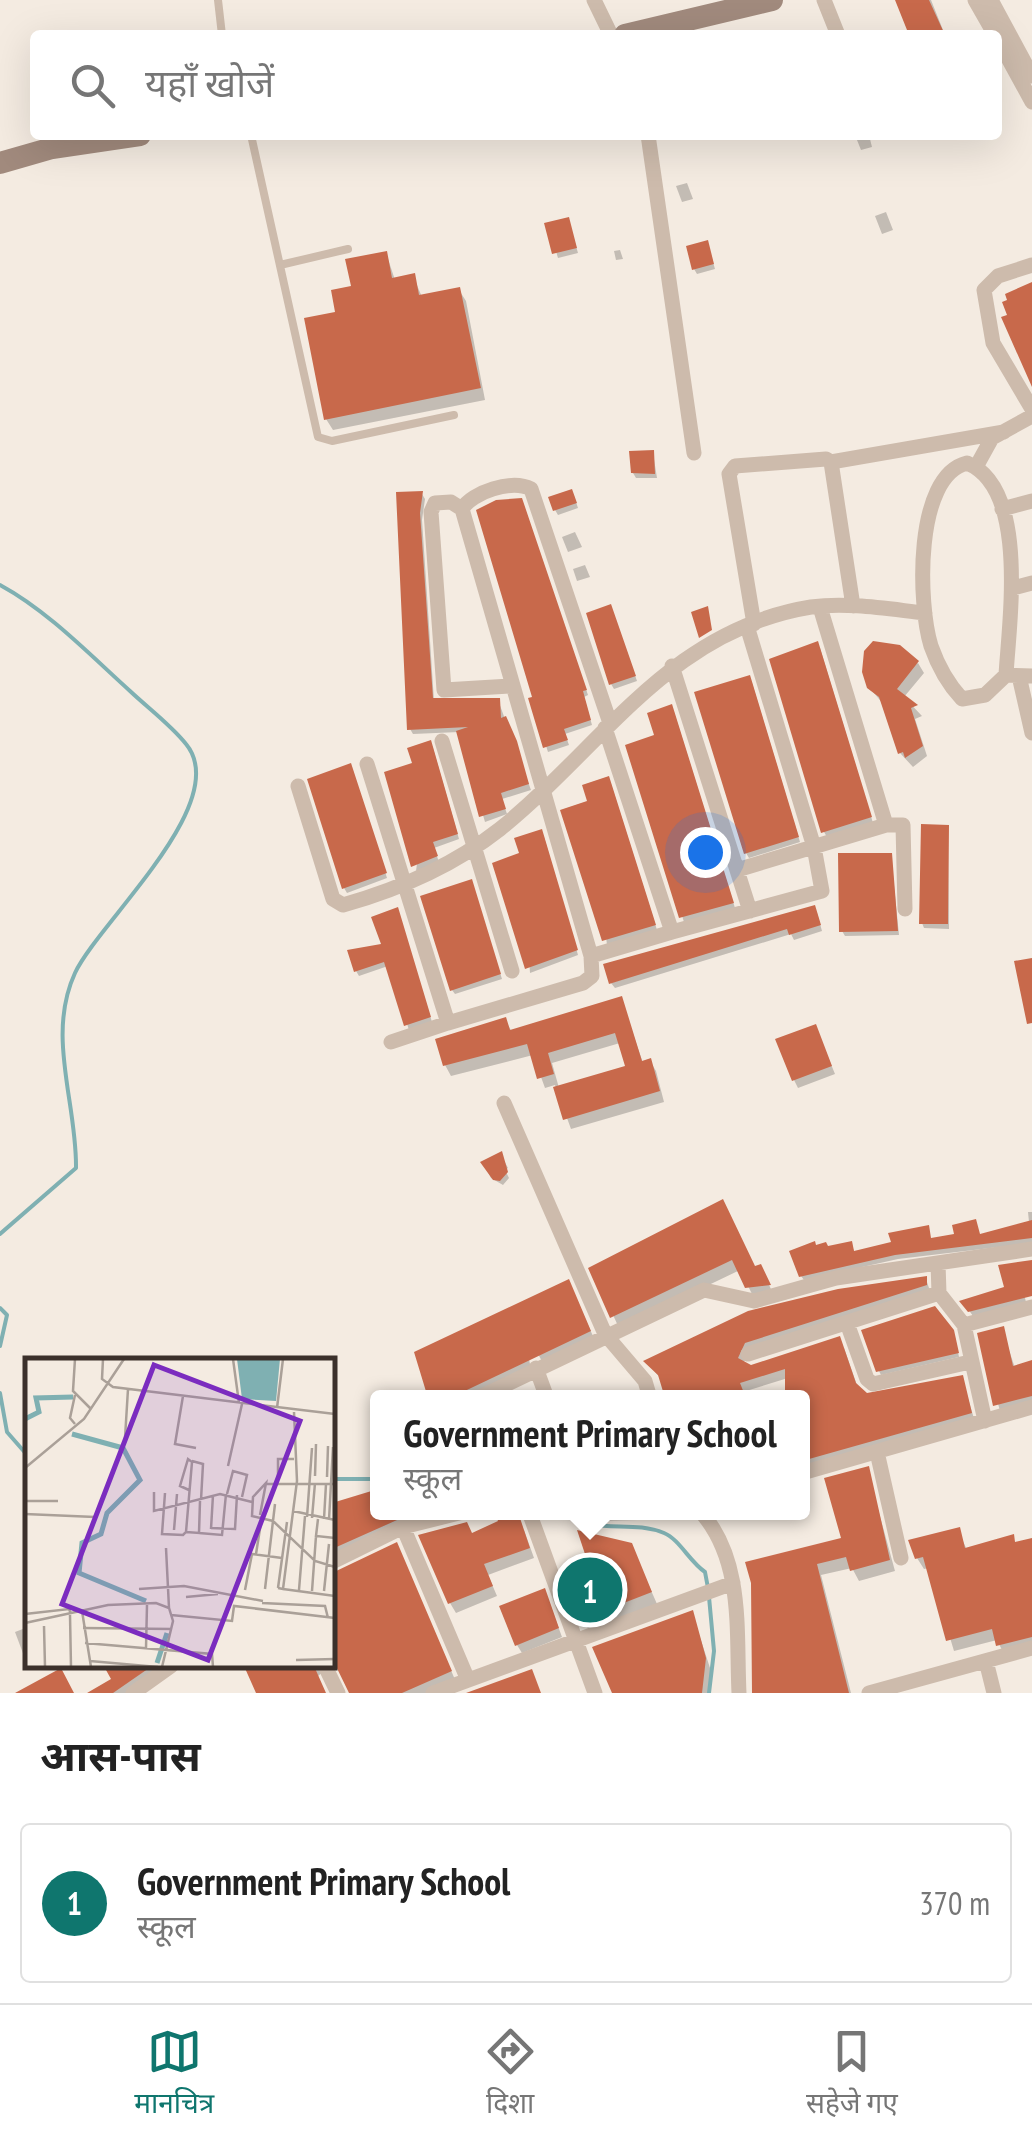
<!DOCTYPE html>
<html lang="hi">
<head>
<meta charset="utf-8">
<style>
  :root { --surface:#fff; --page:#f2f2f2; --text:#222; --muted:#767676; --line:#e0e0e0; --accent:#0f766e }
  body { margin:0; font-family:"PT Sans Narrow","Noto Sans Devanagari",sans-serif; background:var(--page); color:var(--text) }
  .you { position:absolute; left:705px; top:852px; width:35px; height:35px; margin:-25px; border:8px solid #fff; border-radius:50%; background:#1a73e8; box-shadow:0 0 0 15px #1a73e833 }
  .badge { display:grid; place-items:center; width:65px; height:65px; border-radius:50%; background:var(--accent); color:#fff; font-size:32px; font-weight:700 }
  .pin { position:absolute; translate:-50% -50%; border:5px solid #fff; box-shadow:0 2px 10px #0006 }
  .popup { position:absolute; left:370px; top:1390px; width:440px; height:130px; box-sizing:border-box; display:grid; place-content:center; border-radius:10px; background:var(--surface); filter:drop-shadow(0 2px 8px #0005); font-size:32px; white-space:nowrap; color:var(--muted) }
  .popup b { font-size:38px; color:var(--text) }
  .popup::after { content:''; position:absolute; left:50%; top:100%; margin-left:-20px; border:20px solid transparent; border-top-color:var(--surface) }
  .list { margin:0; padding:0; list-style:none }
  h2 { display:flex; justify-content:space-between; align-items:center; height:130px; margin:0; padding:0 40px; font-size:42px }
  h2 small { font-size:32px; font-weight:400; color:var(--muted) }
  .list li { display:grid; grid-template-columns:65px 1fr auto; gap:30px; align-items:center; box-sizing:border-box; height:160px; margin:0 20px 20px; padding:0 20px; border:2px solid var(--line); border-radius:10px }
  .list b { display:block; font-size:38px; white-space:nowrap }
  .list p { margin:0; font-size:32px; white-space:nowrap; color:var(--muted) }
  .list em { font-size:32px; font-style:normal; color:var(--muted) }
  .icon { flex:none; width:55px; height:55px; fill:none; stroke:currentColor; stroke-width:2; stroke-linecap:round; stroke-linejoin:round }
  .map { position:relative; flex:none; width:1032px; height:1693px; overflow:hidden }
  .search { position:absolute; background:var(--surface); box-shadow:0 10px 40px #0002; left:30px; right:30px; top:30px; height:110px; display:flex; align-items:center; gap:25px; box-sizing:border-box; padding:0 35px; border-radius:10px; color:var(--muted); font-size:38px }
  .sheet { height:310px; background:var(--surface) }
  nav { display:flex; justify-content:space-around; align-items:center; box-sizing:border-box; height:140px; border-top:2px solid var(--line); background:var(--surface); font-size:28px; color:var(--muted) }
  nav a { display:grid; justify-items:center; gap:5px }
  nav .on { color:var(--accent) }
  .map>svg:first-child { display:block }
</style>
</head>
<body>
<div class="map">
<svg width="1032" height="1693" viewBox="0 0 1032 1693">
  <rect width="100%" height="100%" fill="#f4ebe1"/>
  <path fill="#0003" fill-rule="evenodd" d="M906 0H931L945 35H896L910 30Z
    M855 135H869L872 147 861 150Z
    M687 183 693 199 682 202 676 186Z
    M886 212 893 230 882 234 875 216Z
    M548 225H570L578 253 558 258Z
    M709 248 715 269 697 274 694 269Z
    M620 250 623 259 616 260 614 251Z
    M386 253 395 280 413 276 422 297 459 290 466 301 485 400 333 430 326 419 338 314Z
    M653 453 657 478H636L633 473Z
    M399 494H422L425 499 422 520 434 701 498 700 531 790 502 799 507 814 485 822 459 732 413 734 410 729Z
    M574 496 578 508 558 515 555 510Z
    M524 506 588 695 584 697 592 725 565 734 569 745 548 752 531 700 535 698Z
    M575 532 582 547 568 552 562 537Z
    M585 565 590 577 577 581 573 569Z
    M613 612 637 681 614 689 611 684Z
    M820 648 873 823 827 837 824 832Z
    M918 663 924 673 904 697 922 716 915 719 927 756 913 767 900 753 884 705 869 687Z
    M752 683 800 842 749 858 746 853Z
    M674 712 735 908 684 922 628 747 658 737Z
    M433 748 459 839 434 848 439 862 416 871Z
    M353 771 387 878 347 893 344 888Z
    M611 784 657 930 607 945 590 802Z
    M948 828 949 929 924 928 922 923Z
    M544 837 578 955 530 973 522 855Z
    M891 855 899 935 845 936 842 931Z
    M473 887 502 979 455 994 452 990Z
    M817 913 822 931 794 940 791 934 615 988 611 983Z
    M399 915 432 1022 409 1030 388 966 359 976 356 971 384 946Z
    M621 999 643 1063 650 1061 656 1071 664 1102 571 1129 555 1085 545 1088 533 1055 451 1076 445 1065 505 1020 512 1032ZM620 1043 628 1067 559 1088 552 1063Z
    M819 1035 835 1074 798 1088 794 1080Z
    M501 1155 508 1168 505 1170 509 1178 503 1185 491 1178 484 1164Z
    M722 1202 755 1269 766 1278 774 1296 754 1298 740 1270 619 1328 592 1269Z
    M1028 1212H1032V1243L898 1259 804 1280 801 1276 816 1248 851 1244 855 1253 980 1237 1029 1222Z
    M1032 1262V1287L1023 1290 1026 1302 973 1316 963 1302 1007 1288Z
    M926 1279 931 1294 749 1352 743 1364 751 1367 844 1348 858 1388 866 1396 962 1378 975 1422 802 1473V1398L788 1378 743 1392 663 1381 646 1362Z
    M574 1293 596 1343 545 1367 537 1352 528 1355 532 1373 480 1398H430Z
    M1002 1329 1015 1368 1032 1363V1408L1001 1415 980 1335Z
    M955 1337 959 1357 881 1375 879 1371Z
    M867 1469 895 1571 859 1581 852 1568 821 1575 851 1693H755L753 1583 844 1539Z
    M332 1506 378 1512H460L332 1564Z
    M580 1512H683L684 1519 591 1521Z
    M501 1522 524 1530 534 1558 488 1575 497 1596 456 1613 450 1603 472 1536Z
    M958 1530 967 1550 1012 1537 1016 1544 1032 1540V1651L1005 1656 997 1640 954 1651 929 1568 924 1569 917 1558Z
    M631 1545 657 1604 589 1630 582 1619Z
    M402 1556 456 1682 431 1693H350L342 1670 332 1664V1576Z
    M548 1599 562 1637 522 1653 517 1645Z
    M692 1613 711 1671 708 1693H613Z
    M28 1627V1655L24 1656 15 1632Z
    M116 1666H165L133 1693H92L114 1680 109 1671Z
    M247 1666H330L318 1676 325 1693H259Z"/>
  <g fill="none" stroke-linecap="round" stroke-linejoin="round">
    <path stroke="#7fb0b2" stroke-width="4" d="M0 585C48 611 90 655 130 691 148 708 171 725 186 744 234 802 98 923 75 973 46 1036 77 1103 76 1168L0 1234
      M0 1308 7 1315 0 1346
      M0 1393 7 1432 28 1456
      M332 1479H378
      M561 1512C596 1536 630 1519 664 1533 679 1539 690 1562 705 1572L708 1588
      M709 1693 714 1651 709 1597"/>
  </g>
  <path fill="#c8694b" d="M895 0H929L945 35H909Z
    M569 217 577 248 552 254 544 223Z
    M708 240 714 264 692 270 686 246Z
    M387 251 392 278 415 273 419 295 460 287 481 388 324 420 304 318 335 312 331 290 351 286 345 259Z
    M1032 282V387L1001 317 1007 315 1002 302 1007 300 1005 294Z
    M654 450 655 474 631 473 629 451Z
    M572 489 577 503 553 511 548 497Z
    M423 491 420 513 433 698H500L501 718 506 716 517 741 529 784 501 793 506 809 479 817 456 731 468 727 407 730 396 492Z
    M522 498 587 690 583 691 591 720 564 729 568 740 543 748 528 698 532 697 476 510 496 500Z
    M611 604 636 676 609 685 586 613Z
    M708 606 712 630 699 638 691 612Z
    M818 641 872 817 821 833 769 659Z
    M873 641 900 645 919 661 897 689 918 705 911 708 923 746 905 758 903 752 898 754 879 697 867 688 862 672 864 651Z
    M750 675 799 837 744 854 694 692Z
    M672 704 734 903 679 918 625 745 654 735 647 713Z
    M431 740 458 834 433 842 438 856 411 867 384 772 412 763 407 748Z
    M351 763 387 873 342 889 307 779Z
    M609 776 656 925 602 941 560 810 587 801 582 785Z
    M921 824 949 825 948 924H919Z
    M542 829 578 950 525 969 492 863 519 853 514 838Z
    M838 853H892L898 931 839 932Z
    M472 879 501 974 450 991 420 896Z
    M815 905 821 925 789 935 787 929 609 984 603 964Z
    M398 907 431 1017 404 1026 384 962 354 972 347 950 381 944 371 917Z
    M1032 958V1023L1027 1024 1014 961Z
    M622 996 642 1061 651 1058 660 1091 563 1120 553 1087 625 1066 615 1033 548 1053 554 1074 537 1079 527 1044 443 1066 435 1039 506 1017 510 1030Z
    M816 1024 832 1066 792 1081 775 1039Z
    M502 1151 508 1172 500 1181 493 1180 480 1162Z
    M723 1199 755 1266 761 1264 771 1285 745 1288 732 1260 610 1318 588 1268Z
    M976 1219 980 1234 1032 1220V1238L895 1255 799 1277 789 1251 815 1241 816 1245 826 1242 828 1246 852 1241 854 1251 891 1242 888 1233 929 1225 931 1238 954 1234 952 1225Z
    M1032 1260V1296L968 1312 959 1301 1004 1287 998 1265Z
    M927 1276V1285L745 1343 738 1358 751 1365 840 1336 856 1383 867 1393 963 1375 972 1413 802 1461V1398H785V1369L740 1383 746 1398H665L658 1375 643 1361 748 1311 838 1289Z
    M569 1279 591 1331 450 1398H428L414 1352Z
    M935 1306 954 1330 959 1353 876 1372 861 1330Z
    M1004 1326 1013 1366 1032 1360V1396L993 1406 977 1333Z
    M869 1466 890 1560 850 1571 846 1557 817 1564 849 1693H752L751 1583 745 1562 841 1538 824 1478Z
    M378 1489V1512H415L332 1549V1503Z
    M494 1512H518L530 1548 484 1564 493 1586 448 1604 418 1535 467 1522 472 1533 498 1521Z
    M960 1527 965 1548 1014 1534 1015 1542 1032 1538V1637L996 1646 992 1629 946 1641 923 1557 915 1559 908 1540Z
    M577 1530 632 1543 652 1592 580 1620 563 1571 587 1560Z
    M397 1542 452 1671 402 1693H349L332 1658V1573Z
    M545 1588 559 1628 515 1646 499 1606Z
    M693 1610 706 1658 702 1693H612L592 1647Z
    M114 1666H152L113 1693H87L111 1679 106 1670Z
    M244 1666H314L326 1693H256Z
    M61 1668 74 1693H15Z
    M532 1669 541 1693H466Z"/>
  <g fill="none" stroke-linecap="round" stroke-linejoin="round">
    <path stroke="#cdbbac" stroke-width="8" d="M218 0 222 35
      M251 135 318 437 332 441 454 415
      M280 265 348 249"/>
    <path stroke="#cdbbac" stroke-width="15" d="M594 0 611 35
      M824 0 838 35
      M975 0 995 35
      M991 0 1032 76
      M997 38 1032 102
      M648 135 694 453
      M1032 265 998 276 984 290 993 343 1032 409
      M831 462 1004 432
      M976 467 992 438 1032 416
      M462 509C472 492 512 479 531 489L610 723
      M1002 509 1032 501
      M1013 588 1032 583
      M754 624 729 474 735 466 826 459 831 462 853 606
      M672 666 750 911
      M1006 675C1009 622 1029 488 967 463 914 476 918 604 931 646 938 666 948 684 962 699L985 695 1006 675 1032 676
      M1019 676 1032 733
      M442 741 512 971
      M367 764 448 1023 583 983 592 976 591 956 462 509 451 502 435 503 431 512 444 690 511 686
      M298 786 333 899 343 905C400 889 453 866 500 829 603 746 669 630 811 607 848 602 888 609 925 613
      M886 825H903L905 909
      M737 870 886 825 820 607
      M672 932 822 891 814 847 747 626
      M591 956 672 932 605 728
      M391 1042 448 1023
      M504 1103 605 1334 645 1381 650 1398
      M939 1293 964 1325
      M847 1323 867 1379 873 1384 970 1362
      M748 1354 939 1293 938 1263
      M536 1368 547 1398
      M478 1398 704 1290 754 1301 836 1278 1032 1249
      M985 1421 964 1325 1032 1307
      M877 1452 901 1558
      M802 1473 1032 1407
      M529 1512 595 1693
      M701 1512C744 1561 736 1631 739 1693
      M403 1527 468 1680
      M332 1562 403 1527 463 1512
      M986 1661 994 1693
      M325 1666 338 1693
      M133 1693 171 1666
      M433 1693 733 1583
      M869 1693 1032 1648"/>
    <path stroke="#a18a7d" stroke-width="22" d="M625 35 772 0
      M0 163 52 148 140 135"/>
  </g>
  <g transform="translate(25 1358)">
    <rect width="310" height="310" fill="#f4ebe1"/>
    <path d="M212 1H255L251 43 217 41Z" fill="#7fb0b2"/>
    <path fill="none" stroke="#7fb0b2" stroke-width="5" d="M0 61 14 54 11 40 48 39M47 76 98 90 115 122 82 155 76 176 57 185 54 215 121 243M132 305 142 275"/>
    <path fill="none" stroke="#aaa098" stroke-width="2.5" d="M50 1 48 33 65 50M78 1 77 21 88 29 310 56M208 1 214 45M50 37 45 60 50 66M158 38 150 86 171 90M252 50 258 1M100 80 103 31M167 103 178 106 176 142M203 108 217 46M0 110 59 61 99 1M290 118 291 86M302 119 303 88M253 122V101H269M242 126H309M129 134V153L195 136 227 144M140 135 137 176 158 177 161 174 167 104 163 101 155 128 164 132M202 136 208 113 222 117 217 139M0 143H33M268 153 310 162M0 156 70 159M235 157 241 125 228 139 227 158 248 163 290 203 310 209M282 159 287 90M287 160 290 125M293 161 291 178 310 180M299 161 301 126M304 162 308 89M186 170 210 171 212 137M186 171 188 137M149 172 152 136M161 174 174 175 175 143M174 175 197 177 201 136M141 190 144 250M231 196 237 158M253 230 258 231 272 123 269 54M253 230 262 164M114 231 159 228 238 243M240 231 250 146M258 231 310 238M220 232 227 196 257 200M274 232 280 158M287 233 291 178M299 233 304 186M161 239 193 236M237 245 300 248 303 260M57 253 66 309M0 256 44 251 46 256M45 257 46 309M146 257 207 263 209 248 310 260M0 265 83 247 131 245 144 250 148 263 137 309M19 268 20 309M58 270 147 271M0 276V309M60 285 187 296 188 309M121 290 122 247M271 302 310 301M65 303 133 309"/>
    <path fill="#7b2cbf" fill-opacity="0.15" stroke="#7b2cbf" stroke-width="5" d="M129 7 275 63 183 302 37 246Z"/>
    <rect width="310" height="310" fill="none" stroke="#3b302b" stroke-width="5"/>
  </g>
</svg>
<div class="you"></div>
<div class="pin badge" style="left:590px;top:1590px">1</div>
<div class="popup"><b>Government Primary School</b>स्कूल</div>
<div class="search"><svg class="icon" aria-label="search" viewBox="0 0 24 24"><circle cx="10" cy="10" r="6"/><path d="M15 15l6 6"/></svg>यहाँ खोजें</div>
</div>
<section class="sheet">
<h2>आस-पास<small></small></h2>
<ul class="list">
<li><span class="badge">1</span><div><b>Government Primary School</b><p>स्कूल</p></div><em>370 m</em></li>
</ul>
</section>
<nav>
<a class="on"><svg class="icon" aria-label="map" viewBox="0 0 24 24"><path d="M3 6l6-2 6 2 6-2v14l-6 2-6-2-6 2zM9 4v14M15 6v14"/></svg>मानचित्र</a>
<a><svg class="icon" aria-label="directions" viewBox="0 0 24 24"><path d="M12 3l9 9-9 9-9-9zM9 14v-3h6M13 9l2 2-2 2"/></svg>दिशा</a>
<a><svg class="icon" aria-label="saved" viewBox="0 0 24 24"><path d="M7 4h10v16l-5-4-5 4z"/></svg>सहेजे गए</a>
</nav>
</body>
</html>
